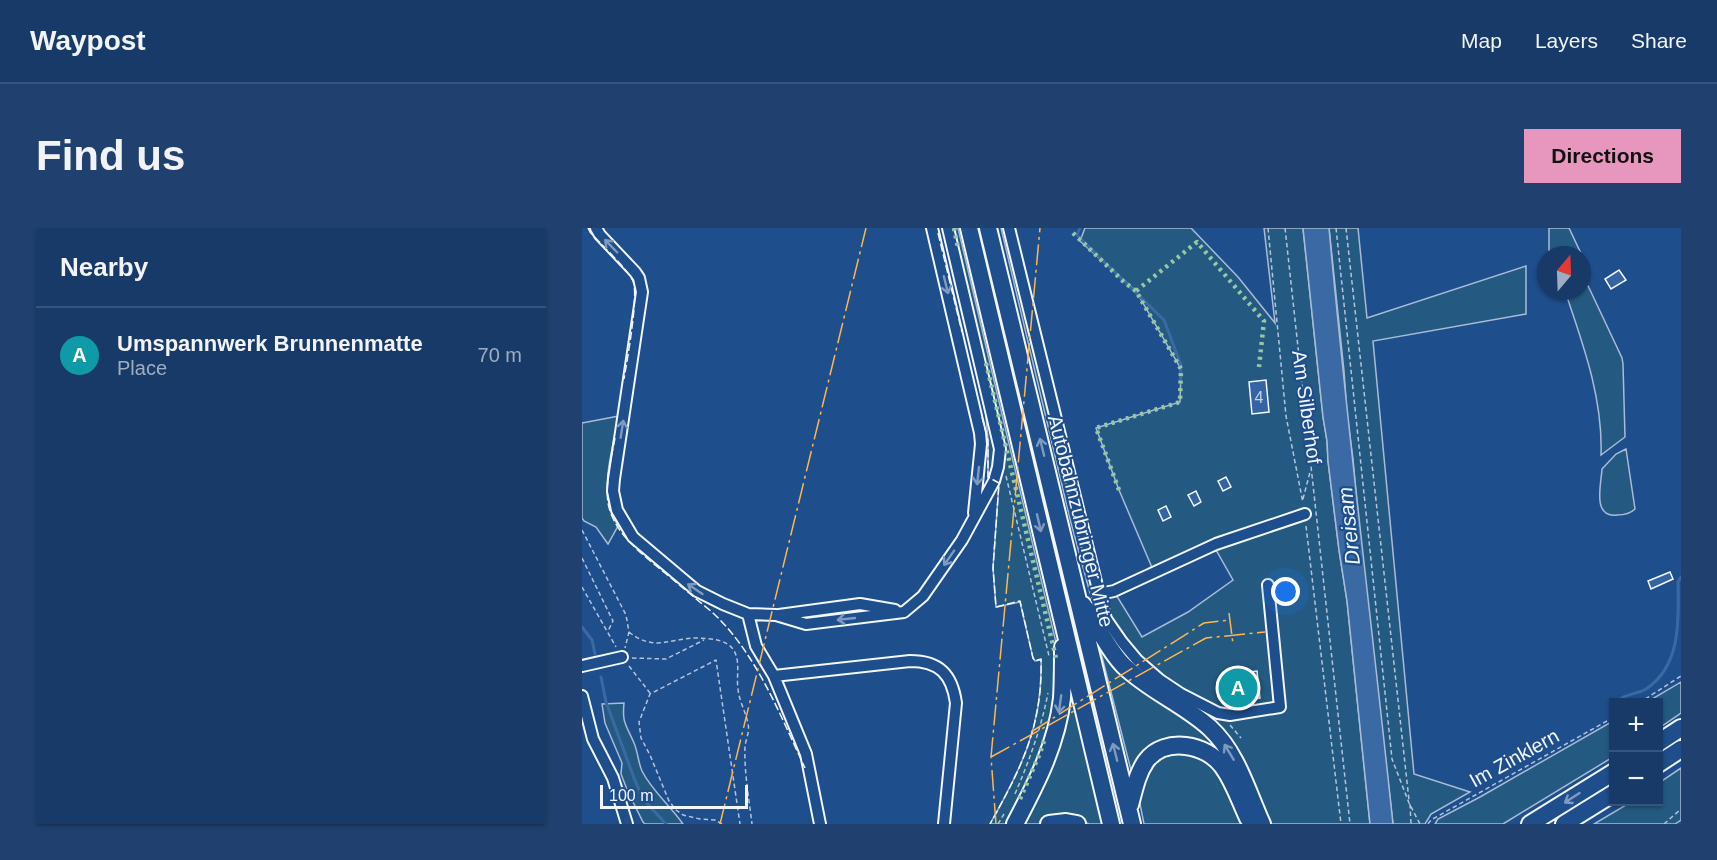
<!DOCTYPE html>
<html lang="en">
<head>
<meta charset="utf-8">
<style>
  :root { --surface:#173a69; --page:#20416f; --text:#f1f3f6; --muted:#9eadc0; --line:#36547d; --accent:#e797bd }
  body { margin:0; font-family:Helvetica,sans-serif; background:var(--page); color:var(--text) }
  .controls { position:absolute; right:18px; bottom:18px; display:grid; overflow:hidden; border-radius:0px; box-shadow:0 2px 4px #0004 }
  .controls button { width:54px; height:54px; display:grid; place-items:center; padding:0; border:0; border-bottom:2px solid var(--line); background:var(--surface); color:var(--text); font:30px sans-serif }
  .compass { position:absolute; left:955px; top:18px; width:54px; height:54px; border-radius:50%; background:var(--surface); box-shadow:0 2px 4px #0004; rotate:19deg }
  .scale { position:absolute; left:18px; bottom:15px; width:148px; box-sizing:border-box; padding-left:6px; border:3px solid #f2f6ff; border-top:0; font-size:16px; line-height:21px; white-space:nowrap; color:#f2f6ff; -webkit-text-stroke:4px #1f4e8c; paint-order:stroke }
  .you { position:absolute; left:704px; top:364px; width:21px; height:21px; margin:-15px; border:4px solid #fff; border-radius:50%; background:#1a73e8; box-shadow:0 0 0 9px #1a73e833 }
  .badge { display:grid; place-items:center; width:39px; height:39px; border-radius:50%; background:var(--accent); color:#fff; font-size:20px; font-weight:700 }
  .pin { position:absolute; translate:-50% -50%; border:3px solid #fff; box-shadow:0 2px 6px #0006 }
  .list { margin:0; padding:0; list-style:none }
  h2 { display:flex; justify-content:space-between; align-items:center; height:78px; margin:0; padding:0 24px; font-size:26px }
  h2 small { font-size:20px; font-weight:400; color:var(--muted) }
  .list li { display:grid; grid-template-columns:39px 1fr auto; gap:18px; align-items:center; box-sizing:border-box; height:96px; padding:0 24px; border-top:2px solid var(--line) }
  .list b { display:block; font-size:22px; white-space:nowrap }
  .list p { margin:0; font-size:20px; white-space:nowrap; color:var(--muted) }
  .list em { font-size:20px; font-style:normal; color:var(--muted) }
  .map { position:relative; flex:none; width:1099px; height:596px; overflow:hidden; border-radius:0px }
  header { display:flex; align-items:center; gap:36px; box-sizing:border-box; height:84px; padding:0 30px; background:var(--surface); border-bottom:2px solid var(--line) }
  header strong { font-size:28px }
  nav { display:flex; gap:33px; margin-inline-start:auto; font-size:21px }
  .intro { display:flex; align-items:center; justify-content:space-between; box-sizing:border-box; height:144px; padding:0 36px }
  h1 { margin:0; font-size:42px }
  .button { padding:15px 27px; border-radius:0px; background:var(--accent); color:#111; font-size:21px; font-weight:700 }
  main { display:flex; gap:36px; padding:0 36px }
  aside { flex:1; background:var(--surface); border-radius:0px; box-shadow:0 2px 4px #0004 }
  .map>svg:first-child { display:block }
</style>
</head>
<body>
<header>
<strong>Waypost</strong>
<nav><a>Map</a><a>Layers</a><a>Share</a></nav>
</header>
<div class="intro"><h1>Find us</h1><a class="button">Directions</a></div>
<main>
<aside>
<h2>Nearby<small></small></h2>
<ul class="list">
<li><span class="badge" style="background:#0f9aa8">A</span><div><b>Umspannwerk Brunnenmatte</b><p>Place</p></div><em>70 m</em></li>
</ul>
</aside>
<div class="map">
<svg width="1099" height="596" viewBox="0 0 1099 596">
  <rect width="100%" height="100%" fill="#1f4e8c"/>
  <path fill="#245a82" stroke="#a8bbd7" stroke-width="1.5" d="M368 0H376L476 423 470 503 427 596H408C439 541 461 497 459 432L453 433 451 430 438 374 414 379 411 340 417 255 406 249V212L399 131Z
    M419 0H431L519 367 533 365 560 409 606 384 651 352 634 322 574 349 537 262 514 200 598 174 599 141 554 63 498 13 503 0H609L656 49 693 95 682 0H721L741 189 745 213 746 233 757 322 765 373 788 596H685L649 518 546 434 520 396 508 365 489 295Z
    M747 0H776L785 90 944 38V86L791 113 832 546 888 564 849 586 843 596H811L779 320 771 231 765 186 762 143Z
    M967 0H987L1004 36 1003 41H1000V27H967Z
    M1000 57 1006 58 1009 64 1040 130 1041 136 1043 209 1019 227C1021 170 1001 116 983 63H1000Z
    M37 188C32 214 21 250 27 276 28 284 32 291 36 298L26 316 14 299 2 293 0 290V195Z
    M1044 221 1053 281C1048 286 1042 287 1035 287 1010 290 1019 257 1020 241L1034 226Z
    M515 409 627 504 650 545 604 512 551 550Z
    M1099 454V485L1077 500 1076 475 1065 474Z
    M488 456 520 596H507L496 591 460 596H441Z
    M42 475C40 496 44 496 52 515 56 524 56 534 60 543 70 563 88 577 101 596H63L61 594 46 564 39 546 40 535 23 495 20 476Z
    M1031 493V529L921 596H853L856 591 898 569Z
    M593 522 630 532 663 596H562L558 576V567L571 534Z
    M1099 540V592L1093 596H1012L1049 574H1076L1077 555Z"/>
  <path fill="#3b69a3" stroke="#a8bbd7" stroke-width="1.5" d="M721 0H747C765 199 790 397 811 596H788L765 373 757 322 746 233 745 213 741 189Z"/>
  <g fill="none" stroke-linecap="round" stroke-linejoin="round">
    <path stroke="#3b69a3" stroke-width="3" d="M498 0 495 7 582 92 599 137 598 155
      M0 399 10 412 13 426
      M19 449 24 474 52 550 61 571 84 596
      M1034 475C1042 465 1054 467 1064 461 1099 438 1097 392 1096 354L1099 349
      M1031 482 1032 480"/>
  </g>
  <path fill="#3563a3" stroke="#f2f6ff" stroke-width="1.5" d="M1037 42 1044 52 1029 61 1023 51Z
    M684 152 687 184 670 186 667 154Z
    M644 249 649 259 641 263 636 253Z
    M614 263 619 274 612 278 606 267Z
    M584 278 589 289 581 293 576 282Z
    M1088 344 1091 351 1069 361 1066 353Z
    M675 443 678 470 664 472 663 466 637 469 635 454 661 451 660 445Z"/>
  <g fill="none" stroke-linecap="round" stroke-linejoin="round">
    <defs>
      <path id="minor" d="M14 0 18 7 53 44 57 50 60 64 32 251 31 263 35 282 51 309 115 363 141 376 166 386 194 387 224 396 322 384 341 368 380 312 412 253 416 239 418 221 366 0
        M350 0 398 205 399 216 392 285
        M427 0 517 366 524 391 540 414 555 432 578 452 599 466 636 485 648 487 698 479 686 357
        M517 366 532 363 634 316 723 286
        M166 386 174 418 192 448 224 526 238 596
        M197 387 278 376 313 382
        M0 438 40 429
        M192 448 328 433C357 433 370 446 374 475L362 596
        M0 468 11 511 31 550 45 596"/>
      <path id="highway" d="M387 0 529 596
        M406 0 550 596
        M501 377C516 397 525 421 542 438 568 463 602 476 628 500 655 525 665 563 680 596
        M1076 515 1099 500
        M1076 536 1099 521
        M548 577C552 562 555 546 564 533 583 508 625 516 641 539 652 554 658 573 666 590
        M433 596C454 556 475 516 480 470 481 453 481 436 481 419
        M467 596 484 594 495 596
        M948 596 1032 544
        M982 596 1032 565"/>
    </defs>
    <use href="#minor" stroke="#f2f6ff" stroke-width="14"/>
    <use href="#highway" stroke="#f2f6ff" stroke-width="20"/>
    <path stroke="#b3c4dc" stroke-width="1.5" stroke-dasharray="4.5 3" stroke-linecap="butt" d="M686 0 704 188 721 275
      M703 0 768 596
      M754 0 810 531 827 575 838 596
      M764 0 827 572
      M424 248 467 428
      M721 271 728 244
      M724 298 759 596
      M0 302 44 387 47 404 43 420
      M0 330 31 393 26 403
      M0 359 34 419
      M47 404C73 425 90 409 117 410 129 411 143 411 151 421 159 433 154 447 156 461 157 473 164 484 166 496 168 503 164 511 163 518 162 544 167 571 170 596
      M50 430 84 431 122 412
      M47 438 68 465
      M1057 475 1099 448
      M648 497 659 510
      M433 566C447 533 459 501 466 465
      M828 576 829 596
      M140 596 133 592 118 591 101 587 94 582 87 573 68 527 59 510 57 494 68 466 134 432 158 596
      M416 596 422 586
      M846 596 849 592 1032 489
      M1082 596 1099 581"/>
    <use href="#minor" stroke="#1f4e8c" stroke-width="10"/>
    <use href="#highway" stroke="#1f4e8c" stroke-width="16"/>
    <path stroke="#97c8a6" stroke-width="4.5" stroke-dasharray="3 4.5" stroke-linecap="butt" d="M372 0 376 20
      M491 5 542 54 554 63
      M404 135 474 430
      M537 262 514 200 598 174 599 141 554 63 615 14 682 93 677 139
      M438 571 458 525 462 513"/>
    <path stroke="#f2f6ff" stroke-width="1.5" stroke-dasharray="8 3" stroke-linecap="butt" d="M6 0 8 4C19 17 44 39 51 53 57 67 45 133 42 151
      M356 5 380 104
      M400 189 406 212V249L417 255 411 340 414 379 438 373 451 430 453 433 459 431C461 497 439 541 408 596
      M33 210C29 231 23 254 26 275 32 306 60 326 83 345 99 358 114 371 130 384 175 426 197 485 223 540"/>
    <path stroke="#ffb74d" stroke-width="1.5" stroke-dasharray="21 4.5 3 4.5" stroke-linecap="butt" d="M647 385 651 416
      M449 504 622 395 648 392
      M409 529 624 410 683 404
      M138 596 284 0
      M414 596 409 529 458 0"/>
  </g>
  <defs><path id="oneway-shaft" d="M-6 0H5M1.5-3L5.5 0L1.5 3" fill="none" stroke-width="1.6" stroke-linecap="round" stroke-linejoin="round" transform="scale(1.5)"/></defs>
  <g stroke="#7e9ac0">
    <use href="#oneway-shaft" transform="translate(29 18) rotate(-134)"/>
    <use href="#oneway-shaft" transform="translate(364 57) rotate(76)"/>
    <use href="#oneway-shaft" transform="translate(40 201) rotate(-81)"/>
    <use href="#oneway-shaft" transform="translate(460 219) rotate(-104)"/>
    <use href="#oneway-shaft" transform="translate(396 248) rotate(96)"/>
    <use href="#oneway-shaft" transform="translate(457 295) rotate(77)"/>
    <use href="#oneway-shaft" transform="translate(367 330) rotate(125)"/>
    <use href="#oneway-shaft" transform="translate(113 361) rotate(-146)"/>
    <use href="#oneway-shaft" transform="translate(264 391) rotate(174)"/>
    <use href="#oneway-shaft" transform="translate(478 476) rotate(98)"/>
    <use href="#oneway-shaft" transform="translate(533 524) rotate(-104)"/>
    <use href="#oneway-shaft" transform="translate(647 524) rotate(-121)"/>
    <use href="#oneway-shaft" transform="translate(990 570) rotate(147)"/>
  </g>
  <g text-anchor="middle" stroke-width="4.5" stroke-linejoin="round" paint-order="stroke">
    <g font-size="16" fill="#c3d1e8">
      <text x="677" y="175">4</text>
    </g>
    <g font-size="20" fill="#f2f6ff" stroke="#1f4e8c">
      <text transform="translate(725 179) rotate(82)" y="7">Am Silberhof</text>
      <text transform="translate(499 293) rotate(76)" y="7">Autobahnzubringer Mitte</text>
      <text transform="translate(932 530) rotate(-29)" y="7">Im Zinklern</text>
    </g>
    <g font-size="21" font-style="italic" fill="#f2f6ff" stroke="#1f4e8c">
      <text transform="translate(767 298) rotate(-96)" y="7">Dreisam</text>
    </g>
  </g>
</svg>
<div class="controls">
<button>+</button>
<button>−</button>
</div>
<svg class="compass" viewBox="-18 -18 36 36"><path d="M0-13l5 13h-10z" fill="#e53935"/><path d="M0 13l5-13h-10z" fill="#9eadc0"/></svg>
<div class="scale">100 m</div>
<div class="you"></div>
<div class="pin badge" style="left:656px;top:460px;background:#0f9aa8">A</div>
</div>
</main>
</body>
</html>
